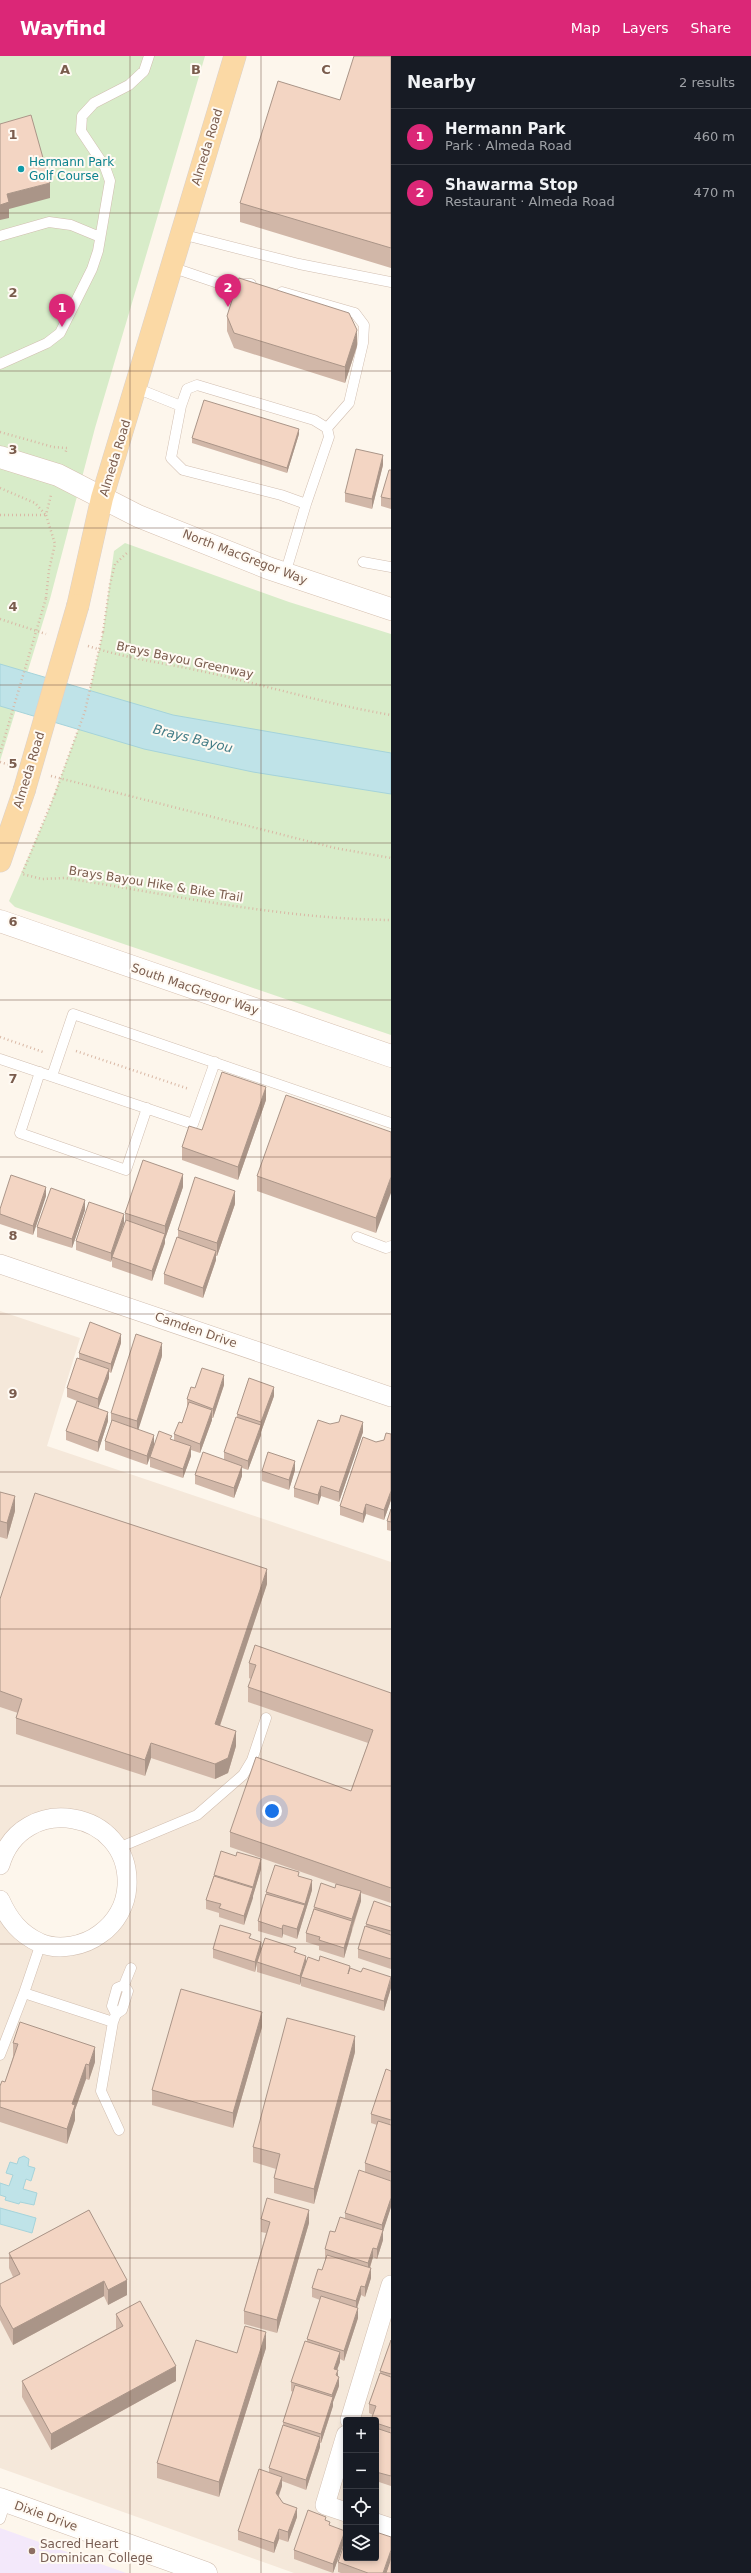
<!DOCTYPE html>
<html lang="en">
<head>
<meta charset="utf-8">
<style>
  :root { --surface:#171b24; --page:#20242c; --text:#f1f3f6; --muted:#9ea1a6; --line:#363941; --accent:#db2777 }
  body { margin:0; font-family:"DejaVu Sans",sans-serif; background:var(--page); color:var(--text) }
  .controls { position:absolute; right:12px; bottom:12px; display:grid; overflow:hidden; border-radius:4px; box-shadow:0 2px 6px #0003 }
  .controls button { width:36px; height:36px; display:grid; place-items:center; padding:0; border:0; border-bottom:1px solid var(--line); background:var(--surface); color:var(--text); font:20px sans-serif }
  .you { position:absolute; left:272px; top:1755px; width:14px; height:14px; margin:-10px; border:3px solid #fff; border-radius:50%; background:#1a73e8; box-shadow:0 0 0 6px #1a73e833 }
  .badge { display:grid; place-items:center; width:26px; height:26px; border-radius:50%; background:var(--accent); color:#fff; font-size:13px; font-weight:700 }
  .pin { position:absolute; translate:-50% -33px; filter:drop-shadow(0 1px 2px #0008) }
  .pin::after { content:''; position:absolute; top:21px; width:14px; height:12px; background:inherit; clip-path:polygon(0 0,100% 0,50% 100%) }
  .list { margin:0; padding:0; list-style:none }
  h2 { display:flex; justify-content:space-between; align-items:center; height:52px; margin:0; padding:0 16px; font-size:17px }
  h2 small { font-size:13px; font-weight:400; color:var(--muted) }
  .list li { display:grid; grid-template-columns:26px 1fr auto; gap:12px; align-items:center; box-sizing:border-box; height:56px; padding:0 16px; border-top:1px solid var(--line) }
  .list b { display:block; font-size:15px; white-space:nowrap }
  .list p { margin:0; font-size:13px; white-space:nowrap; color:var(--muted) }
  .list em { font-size:13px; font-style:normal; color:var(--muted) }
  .icon { flex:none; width:22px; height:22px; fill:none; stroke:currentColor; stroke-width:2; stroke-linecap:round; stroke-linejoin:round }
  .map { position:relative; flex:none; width:391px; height:2517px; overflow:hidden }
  header { display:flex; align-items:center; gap:24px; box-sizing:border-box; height:56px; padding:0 20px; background:var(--accent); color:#fff }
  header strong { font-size:19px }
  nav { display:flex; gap:22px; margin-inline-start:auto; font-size:14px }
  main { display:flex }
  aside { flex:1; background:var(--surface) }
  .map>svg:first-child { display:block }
</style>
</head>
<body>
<header>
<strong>Wayfind</strong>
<nav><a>Map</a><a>Layers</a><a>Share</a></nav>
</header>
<main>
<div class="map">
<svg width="391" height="2517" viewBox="0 0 391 2517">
  <rect width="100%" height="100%" fill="#fdf6ec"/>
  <path fill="#f5e8da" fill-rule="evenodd" d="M0 1255 80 1282 47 1390 391 1506V2517H294L0 2412V1844L41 1888 92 1884 127 1838 112 1783 54 1761 0 1797ZM346 2364H376V2502H346Z"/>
  <path fill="#f3e8fa" d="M0 2472 126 2517H0Z"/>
  <path fill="#d8ecc9" d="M0 0H205L95 372 50 543 0 705Z
    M125 487 289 546 391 578V979L15 851 9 845 47 758 85 655 103 576 114 495Z"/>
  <path fill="#bfe3e8" stroke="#a5d3da" d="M0 608 173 659 391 697V738L253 716 144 693 0 650Z
    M24 2100 29 2103 28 2110 35 2112 31 2125 26 2123 23 2133 37 2137 34 2149 20 2146 19 2148 5 2144 6 2141 0 2139V2127L9 2130 13 2119 6 2117 10 2106 17 2108 19 2102Z
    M0 2152 36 2162 32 2177 0 2168Z"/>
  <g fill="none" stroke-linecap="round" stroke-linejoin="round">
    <defs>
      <path id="service" d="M181 178 299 208 391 226
        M0 180 49 166 71 169 100 181
        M171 211 215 226 251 228
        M282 236 355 257 364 269 363 287 349 347 327 372
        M0 308 47 287 60 277 92 213 98 195 110 125 105 111 81 75 82 60 94 47 129 29 144 15 149 0
        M136 332 181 350 171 402 183 414 281 439 306 448 285 518
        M181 350 187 333 197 329 314 364 327 372 329 381 306 448
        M363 506 391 511
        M0 1003 193 1068 215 1006
        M40 1016 20 1077 126 1114 147 1052
        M52 1020 73 958 391 1067
        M357 1181 386 1192 391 1190
        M118 1792 197 1759 243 1719 252 1704 266 1662
        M41 1887 24 1937 113 1966 116 1958 122 1954 128 1935 124 1929
        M116 1958 112 1950 117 1932 124 1929 131 1912
        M113 1966 101 2035 119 2074
        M0 1999 24 1937
        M0 2463 6 2445"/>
      <path id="minor" d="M0 1208 391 1341
        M0 1809C21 1735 131 1753 127 1830 126 1849 116 1867 100 1878 84 1890 59 1895 40 1887 20 1878 9 1864 0 1844
        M350 2364 391 2229
        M346 2379 325 2449 346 2456
        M376 2467 391 2472"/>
      <path id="tertiary" d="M0 2443 206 2517"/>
      <path id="secondary" d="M0 401 58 419 138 460 268 512 391 553
        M0 865 391 1000"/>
      <path id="primary" d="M78 549 102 442 235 0
        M0 805 24 735"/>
    </defs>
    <use href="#service" stroke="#d1beb0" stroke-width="11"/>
    <use href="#minor" stroke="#d1beb0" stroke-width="20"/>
    <use href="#tertiary" stroke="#d1beb0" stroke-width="23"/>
    <use href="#secondary" stroke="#d6c0b0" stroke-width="23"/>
    <use href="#primary" stroke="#dad1cd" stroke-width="23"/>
    <path stroke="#d9b8a5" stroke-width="2.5" stroke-dasharray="1 3" stroke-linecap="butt" d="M0 376 53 391 67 392 65 398
      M0 432 35 447 46 459
      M0 459H46
      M46 542 49 514 55 488 46 459 51 439
      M0 563 46 578
      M103 576 110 528 115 508 127 497
      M88 590C125 602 163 607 201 615 265 629 326 648 391 659
      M0 706 10 709
      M51 720 335 792 391 802
      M55 738 22 818 42 823 65 822C173 839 282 863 391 864
      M0 981 43 996
      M76 995 189 1033"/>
    <use href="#service" stroke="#fff" stroke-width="10"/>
    <use href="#minor" stroke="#fff" stroke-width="19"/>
    <use href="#tertiary" stroke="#fff" stroke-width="22"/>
    <use href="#secondary" stroke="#fff" stroke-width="22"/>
    <use href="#primary" stroke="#fbd9a5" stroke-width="22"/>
    <defs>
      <path id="primary-bridge" d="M24 735 78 549"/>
    </defs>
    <use href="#primary-bridge" stroke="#dad1cd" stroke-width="23" stroke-linecap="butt"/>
    <path stroke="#d9b8a5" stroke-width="2.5" stroke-dasharray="1 3" stroke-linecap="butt" d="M0 697 46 542
      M55 738 85 655 103 576"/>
    <use href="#primary-bridge" stroke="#fbd9a5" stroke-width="22"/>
  </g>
  <path fill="#d1b7a8" d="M391 0V212L240 166V147L340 44Z
    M227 260 357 290 345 327 234 292 227 275Z
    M299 378 287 417 192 387V382Z
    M383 409 372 453 345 446V437Z
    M391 414V453L381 450V441Z
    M266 1044 238 1124 182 1104V1091L202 1074Z
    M391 1076 376 1177 257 1135V1120Z
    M183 1131 165 1183V1187L152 1225 112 1211V1201L111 1206 76 1194V1185L124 1167 114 1197 125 1165V1157Z
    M46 1140 33 1179 0 1168V1153Z
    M235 1148 217 1200H216V1204L203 1242 164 1228V1218L178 1181V1174Z
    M85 1154 72 1192 37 1181V1171Z
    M121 1287 111 1317 109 1316V1322L98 1352 108 1365 98 1396 66 1384V1375L77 1345 67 1341V1332L79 1303V1297Z
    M162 1300 138 1373 154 1388 172 1384 174 1385V1378L182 1367 187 1353V1343L195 1332 224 1329 213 1362H212V1364L200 1397 191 1394V1400L183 1422 150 1411V1402L147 1409 105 1394V1385L111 1370V1357Z
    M274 1340 261 1376V1379L248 1414 242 1412V1420L234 1442 195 1428V1419L224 1404V1396L237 1361V1358Z
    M330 1368 363 1376 339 1446 321 1440 318 1449 294 1441V1432Z
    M391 1378V1444L384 1464 366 1458 363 1467 340 1459V1450L376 1386 384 1384Z
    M295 1414 289 1434 262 1425V1415Z
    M0 1436 15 1455 7 1483 0 1481Z
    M391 1453V1475L387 1474V1465Z
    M267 1528 220 1670 236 1690 228 1717 215 1723 151 1702 145 1720 16 1678V1662L18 1657 0 1651V1543Z
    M249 1607 391 1637V1847L361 1837V1845L344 1902 319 1894V1890L306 1886V1877L314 1851 335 1832 336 1828 230 1791V1776L351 1735 368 1687 248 1646V1631L251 1623 249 1622Z
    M261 1813 244 1869 219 1861V1857L206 1853V1844L214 1819Z
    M312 1834 297 1883 283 1878 282 1882 258 1875V1865L266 1839V1836Z
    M391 1851V1913L358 1902V1893L366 1871V1868Z
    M251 1883 261 1894 296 1896 306 1905H319L350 1912 361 1916 391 1921V1932L384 1955 301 1930V1925L300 1929 257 1916V1908L255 1916 213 1902V1893Z
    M262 1971 233 2072 152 2049V2034Z
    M13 1987 95 2006 89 2024 86 2023 75 2054V2064L67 2088 0 2066V2030L5 2026 13 2001Z
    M355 1996 314 2148 274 2137V2122L276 2113 253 2106V2091Z
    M391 2015V2151L383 2174V2184L377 2203 373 2201 370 2212 371 2222 365 2241 361 2239 357 2252 358 2262 344 2305 340 2303V2306L337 2314 339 2330 333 2346V2350L321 2387H320V2391L306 2434 282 2425V2430L279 2440 283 2447 297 2461 288 2486 279 2483 274 2497 238 2484V2475L269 2416V2412L283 2369V2366L293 2336 291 2335V2326L307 2285V2283L320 2244 312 2241V2232L322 2214 326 2203H325V2193L335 2176 345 2162V2157L365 2116V2107L377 2069 371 2067V2058Z
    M89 2154 127 2239 108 2249 104 2240 13 2289 0 2264V2228L13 2221 9 2212V2197Z
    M261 2163 309 2167 277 2277 244 2268V2255L266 2177 261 2176Z
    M116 2258 176 2325 51 2394 22 2341V2325L116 2273Z
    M391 2284V2430L376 2425V2364L373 2359 369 2357V2348L380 2317V2315Z
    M266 2292 219 2441 157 2422V2407L237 2297Z
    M326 2465 330 2470 345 2484 333 2517 294 2503V2494Z
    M338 2506 391 2517H341L338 2516Z"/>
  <path fill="#aa9588" d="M50 127V142L9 153V162L0 164V149L7 138Z
    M357 274V290L345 327V311Z
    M299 373V378L287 417V412Z
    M383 399V409L372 453V443Z
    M266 1031V1044L238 1124V1111Z
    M183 1118V1131L165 1183V1187L152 1225V1215L165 1178V1170Z
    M391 1121V1137L376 1177V1162Z
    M46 1131V1140L33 1179V1170Z
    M235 1135V1148L217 1200V1187Z
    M85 1144V1154L72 1192V1183Z
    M124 1158V1167L111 1206V1197Z
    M216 1195V1204L203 1242V1232Z
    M121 1278V1287L111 1317V1308Z
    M162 1287V1300L137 1378V1365Z
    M109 1313V1322L98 1353V1343Z
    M224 1319V1329L213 1362V1353Z
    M274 1331V1340L261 1376V1366Z
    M212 1354V1364L200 1397V1388Z
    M108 1356V1365L98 1396V1386Z
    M363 1366V1376L339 1446V1436Z
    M261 1369V1379L248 1414V1405Z
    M154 1379V1389L147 1409V1400Z
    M191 1390V1400L183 1422V1413Z
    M295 1405V1414L289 1434V1424Z
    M242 1410V1420L234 1442V1432Z
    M321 1430V1440L318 1449V1439Z
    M391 1435V1444L384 1464V1454Z
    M15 1440V1455L7 1483V1467Z
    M366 1448V1458L363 1467V1458Z
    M267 1513V1528L215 1684V1668Z
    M236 1675V1690L228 1717 215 1723V1708Z
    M151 1687V1702L145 1720V1704Z
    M261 1803V1813L253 1840V1831Z
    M312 1824V1834L297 1883V1873Z
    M253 1832V1842L244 1869V1860Z
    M361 1835V1845L352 1872V1863Z
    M352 1865V1874L344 1902V1892Z
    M283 1869V1878L282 1882V1873Z
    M261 1886V1896L257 1906 255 1916V1906Z
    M306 1900V1909L301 1921V1925L300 1929V1920Z
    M391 1923V1932L384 1955V1945Z
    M262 1956V1971L233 2072V2057Z
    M355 1980V1996L314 2148V2133Z
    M95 1991V2006L89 2024V2009Z
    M86 2008V2023L75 2054V2064L67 2088V2073L72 2048Z
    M391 2142V2151L382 2179V2169Z
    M309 2154V2167L277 2277V2264Z
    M383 2174V2184L377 2203V2193Z
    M373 2192V2201L368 2217V2207Z
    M371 2212V2222L365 2241V2231Z
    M127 2224V2239L108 2249V2234Z
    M104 2225V2240L13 2289V2273Z
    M361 2230V2239L356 2255V2245Z
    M358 2252V2262L344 2305V2295Z
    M266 2276V2292L219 2441V2426Z
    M340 2296V2306L334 2322V2313Z
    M176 2310V2325L51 2394V2378Z
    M338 2314V2324L339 2321V2330L333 2346V2350L321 2387V2378L332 2344V2339Z
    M320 2381V2391L306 2434V2424Z
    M282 2421V2430L276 2446V2437Z
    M297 2452V2461L288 2486V2476Z
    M279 2473V2483L274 2497V2487Z
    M345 2475V2484L333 2517V2508Z
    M391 2494V2503L386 2517H383Z"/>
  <path fill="#f3d5c3" stroke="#aa9588" d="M354 0H391V192L240 147 278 25 340 44Z
    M31 59 50 127 7 138 9 146 0 149V68Z
    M239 222 349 257 357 274 345 311 234 277 227 260Z
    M204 344 299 373 287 412 192 382Z
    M356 393 383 399 372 443 345 437Z
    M389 414H391V443L381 441Z
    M222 1016 266 1031 238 1111 182 1091 189 1070 202 1074Z
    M286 1039 391 1076V1121L376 1162 257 1120Z
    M143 1104 183 1118 165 1170 125 1157Z
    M11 1119 46 1131 33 1170 0 1158V1153Z
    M195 1121 235 1135 217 1187 178 1174Z
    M51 1132 85 1144 72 1183 37 1171Z
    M89 1146 124 1158 111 1197 76 1185Z
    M126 1164 165 1178 152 1215 112 1201Z
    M177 1181 216 1195 203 1232 164 1218Z
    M90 1266 121 1278 111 1308 79 1297Z
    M136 1278 162 1287 137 1365 111 1357Z
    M77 1302 109 1313 98 1343 67 1332Z
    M202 1312 224 1319 213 1353 187 1343 191 1331 195 1332Z
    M249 1322 274 1331 261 1366 237 1358Z
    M77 1345 108 1356 98 1386 66 1375Z
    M189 1346 212 1354 200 1388 174 1378 179 1366 182 1367Z
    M341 1359 363 1366 339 1436 321 1430 318 1439 294 1432 318 1364 330 1368 339 1366Z
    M236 1361 261 1369 248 1405 224 1396Z
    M112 1364 154 1379 147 1400 105 1385Z
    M159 1375 172 1380 170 1383 191 1390 183 1413 150 1401Z
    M386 1377 391 1378V1435L384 1454 366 1448 363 1458 340 1450 363 1381 376 1386 384 1384Z
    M203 1396 242 1410 234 1432 195 1419Z
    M268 1396 295 1405 289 1424 262 1415Z
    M0 1436 15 1440 7 1467 0 1465Z
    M35 1437 267 1513 215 1668 236 1675 228 1702 215 1708 151 1687 145 1704 16 1662 22 1643 0 1635V1543Z
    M391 1453V1466L387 1465Z
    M255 1589 391 1637V1832L230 1776 256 1701 351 1735 373 1674 248 1631 256 1609 249 1607Z
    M221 1795 236 1800 237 1796 261 1803 253 1831 214 1819Z
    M275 1809 299 1816 298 1820 312 1824 305 1848 266 1836Z
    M214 1820 253 1832 244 1860 219 1852 221 1848 206 1844Z
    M321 1827 335 1832 336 1828 361 1835 352 1863 314 1851Z
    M266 1838 305 1849 297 1873 283 1869 282 1873 258 1865Z
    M374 1845 391 1851V1875L366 1868Z
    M314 1853 352 1865 344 1892 319 1884 320 1881 306 1877Z
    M220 1869 251 1878 249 1882 261 1886 255 1906 213 1893Z
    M365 1870 391 1879V1903L358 1893Z
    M265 1882 296 1892 294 1896 306 1900 300 1920 257 1906Z
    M320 1900 350 1910 348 1918 350 1912 361 1916 363 1912 391 1921 384 1945 301 1921 308 1901 319 1905Z
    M181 1933 262 1956 233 2057 152 2034Z
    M287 1962 355 1980 314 2133 274 2122 280 2098 253 2091Z
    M20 1966 95 1991 89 2009 86 2008 72 2048 75 2049 67 2073 0 2051V2030L2 2025 5 2026 18 1988 13 1987Z
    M386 2013 391 2015V2064L371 2058Z
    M378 2065 391 2069V2116L365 2107Z
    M359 2114 391 2125V2142L382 2169 345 2157Z
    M267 2142 309 2154 277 2264 244 2255 270 2166 261 2163Z
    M89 2154 127 2224 108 2234 104 2225 13 2273 0 2249V2228L20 2218 9 2197Z
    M340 2161 383 2174 377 2193 373 2192 368 2207 325 2193 330 2175 335 2176Z
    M327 2199 371 2212 365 2231 361 2230 356 2245 312 2232 318 2213 322 2214Z
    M321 2240 358 2252 344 2295 307 2283Z
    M140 2245 176 2310 51 2378 22 2325 123 2270 116 2258Z
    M245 2270 266 2276 219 2426 157 2407 196 2284 237 2297Z
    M391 2284V2318L380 2315Z
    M305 2285 340 2296 334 2313 338 2314 336 2319 339 2321 332 2339 291 2326Z
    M380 2317 391 2321V2372L376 2367V2364H371L376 2350 369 2348Z
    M295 2329 333 2341 321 2378 283 2366Z
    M283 2369 320 2381 306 2424 269 2412Z
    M376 2372 391 2377V2420L376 2416Z
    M259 2413 282 2421 276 2437 283 2447 297 2452 288 2476 279 2473 274 2487 238 2475Z
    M308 2454 326 2461 325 2464 330 2466 329 2469 345 2475 333 2508 294 2494Z
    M376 2476 391 2481V2494L383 2517H368L338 2506 346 2483V2502H376Z
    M391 2502V2517H386Z"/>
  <path fill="none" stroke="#7a5c4d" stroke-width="1" stroke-opacity="0.55" d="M130 0V2517M261 0V2517M0 157H391M0 315H391M0 472H391M0 629H391M0 787H391M0 944H391M0 1101H391M0 1258H391M0 1416H391M0 1573H391M0 1730H391M0 1888H391M0 2045H391M0 2202H391M0 2360H391"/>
  <circle fill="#0f9aa8" stroke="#fffaf3" stroke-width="1.5" cx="21" cy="113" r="4"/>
  <circle fill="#8d6e63" stroke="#fffaf3" stroke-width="1.5" cx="32" cy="2495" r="4"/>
  <g text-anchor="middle" stroke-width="4" stroke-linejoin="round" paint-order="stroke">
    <g font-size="12" fill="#7a5c4d" stroke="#fffaf3">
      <text transform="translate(207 91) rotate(-73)" y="4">Almeda Road</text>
      <text transform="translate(115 402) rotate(-73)" y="4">Almeda Road</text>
      <text transform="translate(245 501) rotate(21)" y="4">North MacGregor Way</text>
      <text transform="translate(185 604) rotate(12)" y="4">Brays Bayou Greenway</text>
      <text transform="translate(29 714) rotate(-73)" y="4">Almeda Road</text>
      <text transform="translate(156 828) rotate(9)" y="4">Brays Bayou Hike &amp; Bike Trail</text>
      <text transform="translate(195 933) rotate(19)" y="4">South MacGregor Way</text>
      <text transform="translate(196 1274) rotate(19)" y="4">Camden Drive</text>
      <text transform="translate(46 2460) rotate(20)" y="4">Dixie Drive</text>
    </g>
    <g font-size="12" fill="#0d838f" stroke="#fffaf3" text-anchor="start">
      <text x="29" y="110">Hermann Park<tspan x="29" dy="14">Golf Course</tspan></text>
    </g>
    <g font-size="12" fill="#785e54" stroke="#fffaf3" text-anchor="start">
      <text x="40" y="2492">Sacred Heart<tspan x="40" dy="14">Dominican College</tspan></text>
    </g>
    <g font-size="13" font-style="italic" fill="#437c86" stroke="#fffaf3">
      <text transform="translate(193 682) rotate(14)" y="5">Brays Bayou</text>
    </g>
  </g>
  <g font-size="13" text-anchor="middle" font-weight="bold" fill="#7a5c4d" stroke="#fffaf3" stroke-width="4" stroke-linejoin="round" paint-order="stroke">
    <text x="65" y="18">A</text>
    <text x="196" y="18">B</text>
    <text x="326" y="18">C</text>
    <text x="13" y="83">1</text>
    <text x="13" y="241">2</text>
    <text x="13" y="398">3</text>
    <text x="13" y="555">4</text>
    <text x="13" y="712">5</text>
    <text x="13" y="870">6</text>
    <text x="13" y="1027">7</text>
    <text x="13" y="1184">8</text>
    <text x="13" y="1342">9</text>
  </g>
</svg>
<div class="controls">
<button>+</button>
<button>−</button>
<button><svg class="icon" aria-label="locate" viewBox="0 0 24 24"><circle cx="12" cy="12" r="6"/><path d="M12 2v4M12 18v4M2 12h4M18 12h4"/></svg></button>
<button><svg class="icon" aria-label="layers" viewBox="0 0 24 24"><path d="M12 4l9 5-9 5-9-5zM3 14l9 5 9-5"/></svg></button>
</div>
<div class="you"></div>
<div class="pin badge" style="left:62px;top:271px">1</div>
<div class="pin badge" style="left:228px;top:251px">2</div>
</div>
<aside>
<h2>Nearby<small>2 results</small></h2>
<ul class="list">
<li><span class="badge">1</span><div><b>Hermann Park</b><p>Park · Almeda Road</p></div><em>460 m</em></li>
<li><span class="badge">2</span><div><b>Shawarma Stop</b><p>Restaurant · Almeda Road</p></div><em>470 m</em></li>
</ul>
</aside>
</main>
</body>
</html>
